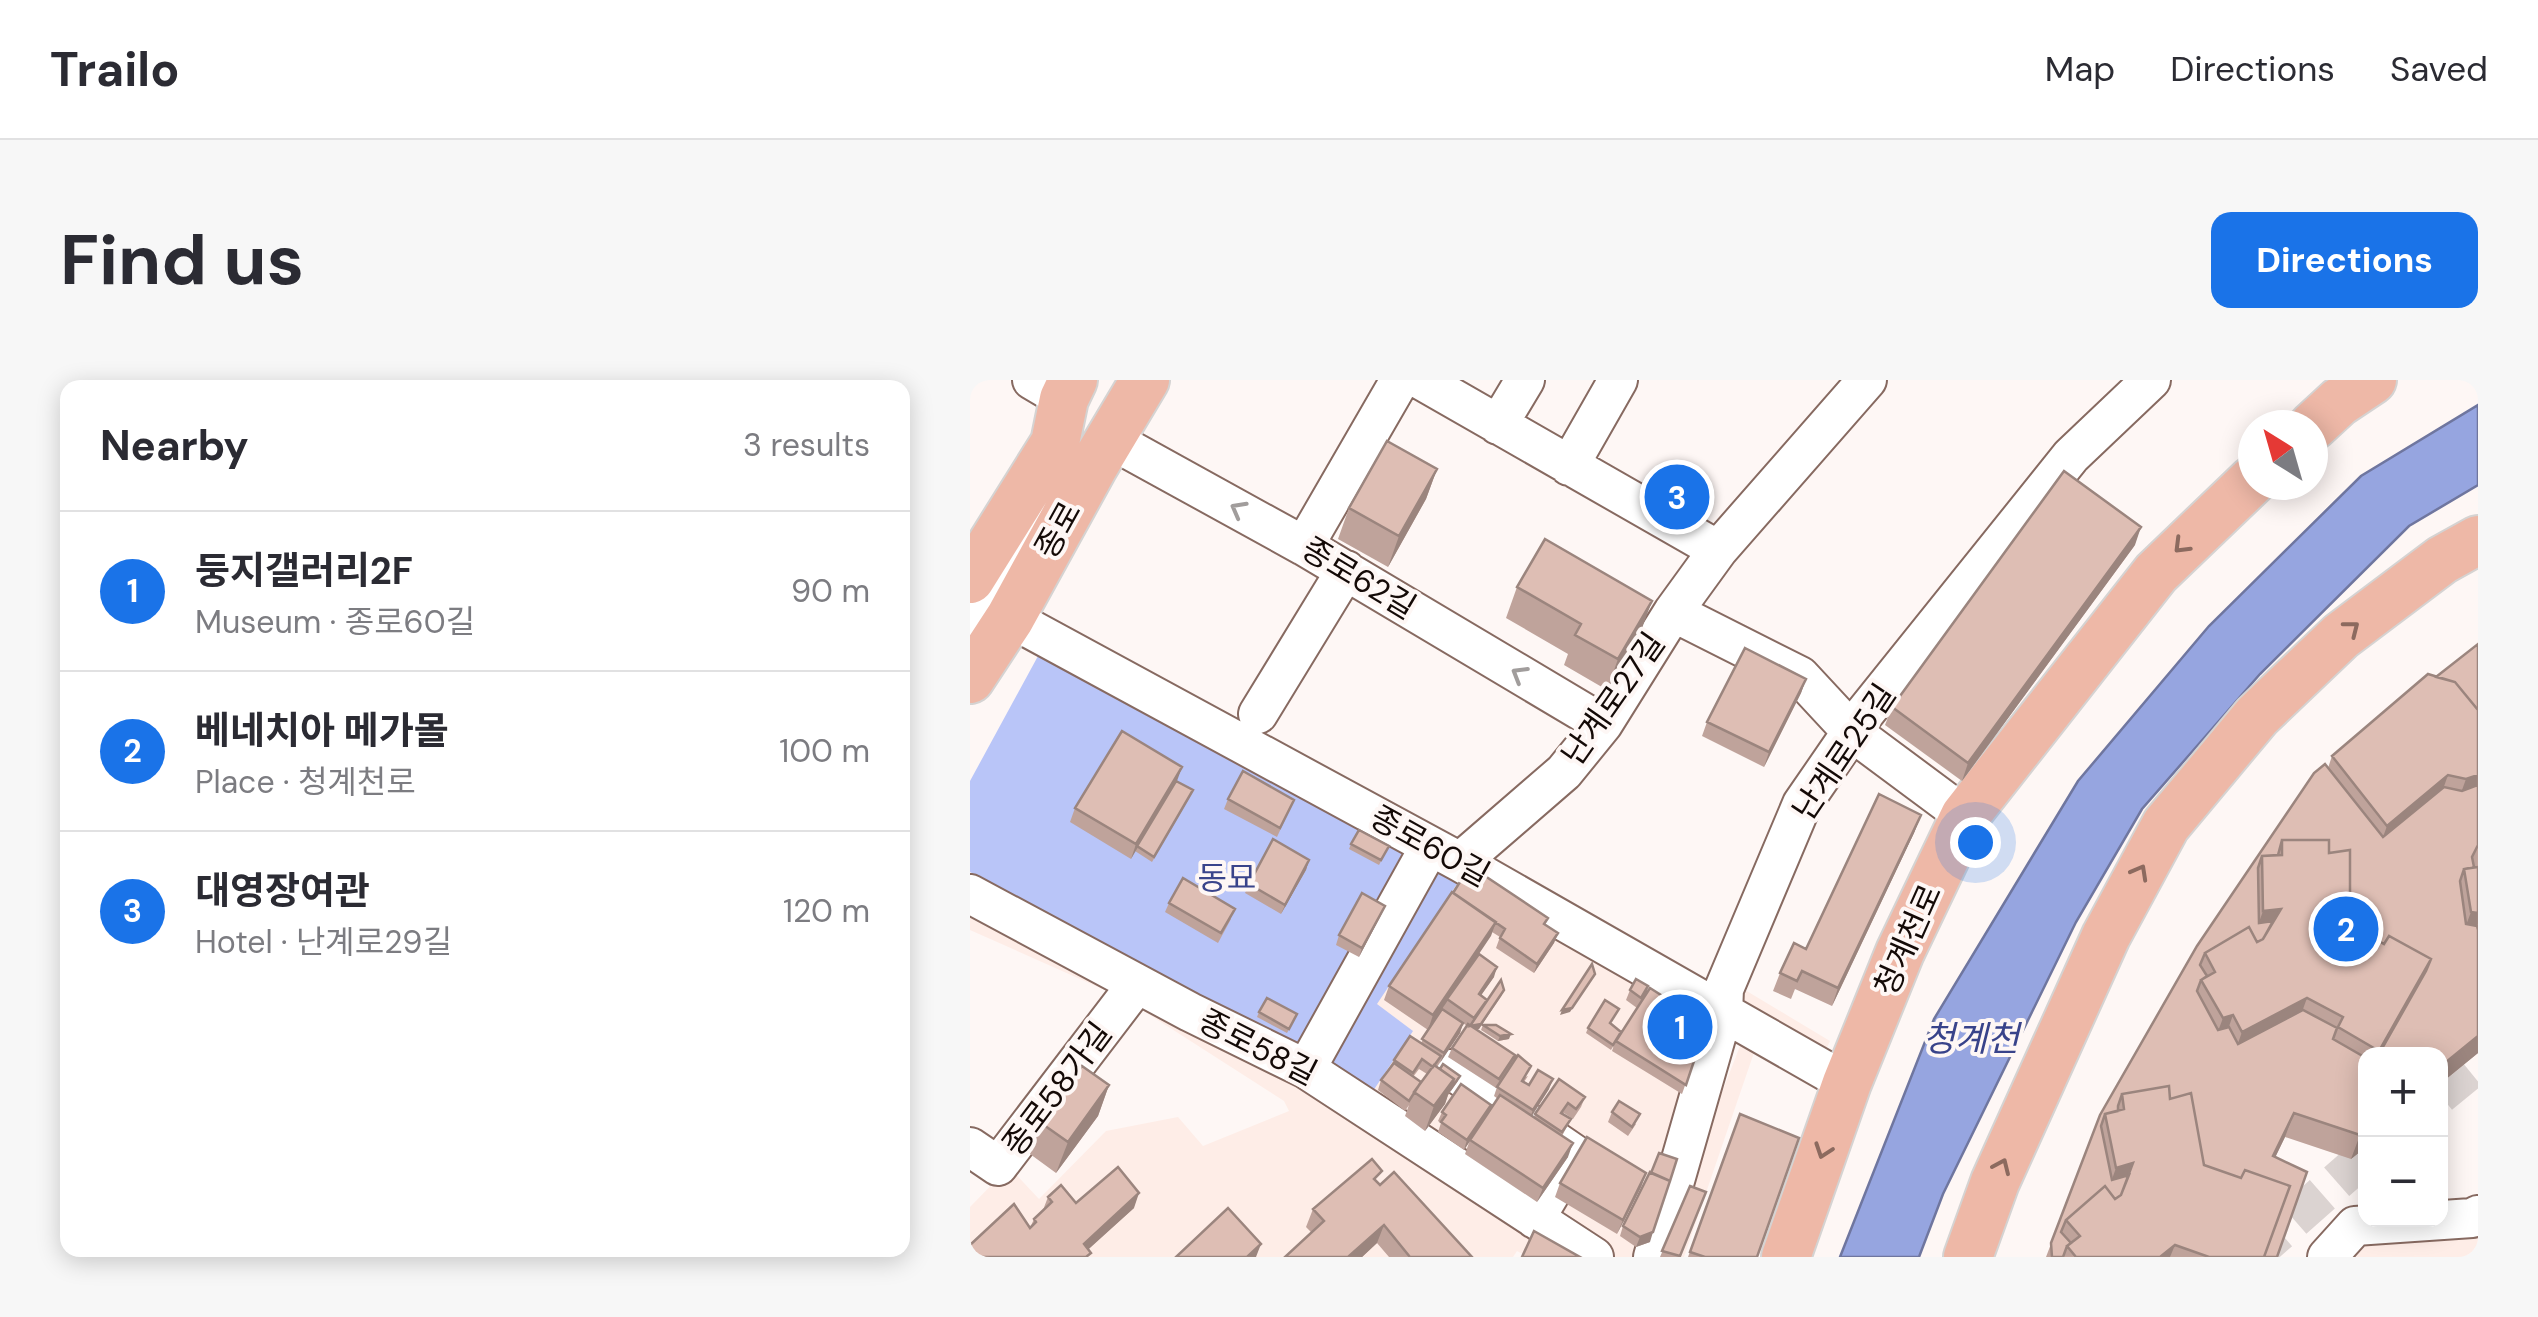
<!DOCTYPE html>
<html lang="en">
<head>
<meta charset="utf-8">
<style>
  :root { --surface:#fff; --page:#f7f7f7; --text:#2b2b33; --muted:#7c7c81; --line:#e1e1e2; --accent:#1a73e8 }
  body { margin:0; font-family:"DM Sans","Noto Sans KR",sans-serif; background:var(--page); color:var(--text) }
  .controls { position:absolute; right:30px; bottom:30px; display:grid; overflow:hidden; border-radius:20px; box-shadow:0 5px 25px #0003 }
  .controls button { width:90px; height:90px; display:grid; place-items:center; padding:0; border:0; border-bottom:2px solid var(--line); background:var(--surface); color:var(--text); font:50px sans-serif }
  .compass { position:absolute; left:1268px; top:30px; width:90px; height:90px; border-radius:50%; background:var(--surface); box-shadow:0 5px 25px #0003; rotate:323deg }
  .you { position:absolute; left:1005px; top:462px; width:35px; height:35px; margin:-25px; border:8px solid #fff; border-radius:50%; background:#1a73e8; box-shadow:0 0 0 15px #1a73e833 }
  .badge { display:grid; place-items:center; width:65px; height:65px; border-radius:50%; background:var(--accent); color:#fff; font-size:32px; font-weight:700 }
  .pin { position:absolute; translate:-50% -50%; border:5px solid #fff; box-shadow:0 2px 10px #0006 }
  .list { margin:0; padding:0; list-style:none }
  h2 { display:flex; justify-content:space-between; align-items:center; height:130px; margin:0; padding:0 40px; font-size:42px }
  h2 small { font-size:32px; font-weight:400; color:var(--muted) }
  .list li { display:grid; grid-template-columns:65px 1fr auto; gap:30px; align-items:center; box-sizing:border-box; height:160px; padding:0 40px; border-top:2px solid var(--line) }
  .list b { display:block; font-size:38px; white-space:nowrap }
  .list p { margin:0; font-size:32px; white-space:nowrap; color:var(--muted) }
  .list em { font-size:32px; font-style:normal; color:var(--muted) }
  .map { position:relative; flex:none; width:1508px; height:877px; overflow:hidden; border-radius:20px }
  header { display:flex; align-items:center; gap:60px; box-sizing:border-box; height:140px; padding:0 50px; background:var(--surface); border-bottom:2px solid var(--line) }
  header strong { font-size:48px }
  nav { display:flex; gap:55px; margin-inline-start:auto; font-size:35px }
  .intro { display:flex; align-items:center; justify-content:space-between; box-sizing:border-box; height:240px; padding:0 60px }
  h1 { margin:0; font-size:70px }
  .button { padding:25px 45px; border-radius:20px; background:var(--accent); color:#fff; font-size:35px; font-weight:700 }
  main { display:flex; gap:60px; padding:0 60px }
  aside { flex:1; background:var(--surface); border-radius:20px; box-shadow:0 5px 25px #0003 }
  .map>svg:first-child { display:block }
</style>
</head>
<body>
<header>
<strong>Trailo</strong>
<nav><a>Map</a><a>Directions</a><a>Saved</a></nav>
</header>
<div class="intro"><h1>Find us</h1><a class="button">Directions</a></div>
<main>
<aside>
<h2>Nearby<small>3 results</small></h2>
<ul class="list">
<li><span class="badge">1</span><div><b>둥지갤러리2F</b><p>Museum · 종로60길</p></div><em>90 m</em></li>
<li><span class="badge">2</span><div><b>베네치아 메가몰</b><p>Place · 청계천로</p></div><em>100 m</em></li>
<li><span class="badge">3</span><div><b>대영장여관</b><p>Hotel · 난계로29길</p></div><em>120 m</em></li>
</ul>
</aside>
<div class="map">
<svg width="1508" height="877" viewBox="0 0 1508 877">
  <rect width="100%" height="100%" fill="#fef7f5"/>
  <path fill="#feede7" d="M613 360 631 378 603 411 522 482 729 618 755 598 860 661 850 682 751 628 673 877H558L547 871 543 877H0V827L39 787 69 819 136 751 208 737 233 766 319 731 314 721 155 619 0 550V492L326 668 378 572 388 577 401 530 438 463 491 464Z
    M777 648 790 655 714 877H688Z
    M1508 846V877H1381L1393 856Z"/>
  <path fill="#b9c5f8" d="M74 265 438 463 402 529 389 577 378 573 326 669 0 492V401Z
    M463 473 497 489 407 624 443 651 399 717 349 677Z"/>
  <path fill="#96a5e0" stroke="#6f769f" stroke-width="2.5" d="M1508 25V105L1439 146 1290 294 1172 429 1106 542 973 814 949 877H870L964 639 1108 401 1239 246 1391 96Z"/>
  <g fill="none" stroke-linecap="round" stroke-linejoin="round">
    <path stroke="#dbd3d1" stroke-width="38" stroke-dasharray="38 19" stroke-linecap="butt" d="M1470 715 1508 684
      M1281 877 1396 776"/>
    <defs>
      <path id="minor" d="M62 0 94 19
        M451 0 748 170
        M528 45 555 0
        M139 64 158 69 334 166 633 344
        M599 86 648 0
        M334 166 430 0
        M703 232 830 296 882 352 995 436
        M40 238 490 482 877 703
        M0 253 88 99
        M288 334 376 190
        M490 482 594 392 633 344 703 232 748 170 897 0
        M0 514 220 632 336 689 624 877
        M336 689 460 466
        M480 689 604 774 565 839
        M0 767 28 786 167 604
        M683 877 753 633 754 609 832 424 894 334 1101 76 1181 0
        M1357 877 1385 846 1502 838 1508 835"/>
      <path id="major" d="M1343 46 1369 22 1402 0
        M0 199 85 63 94 19 103 0
        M0 299 40 238 123 87 175 0
        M816 877 877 703 930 572 995 436 1186 193 1283 100
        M998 877 1025 802 1136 556 1196 445 1287 336 1371 256 1472 180 1508 160"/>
    </defs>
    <use href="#minor" stroke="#876a61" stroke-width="42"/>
    <use href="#major" stroke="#d5d3d2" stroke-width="52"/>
    <use href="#minor" stroke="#fff" stroke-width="38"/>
    <use href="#major" stroke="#eeb8a7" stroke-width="48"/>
  </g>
  <path fill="#bfa39b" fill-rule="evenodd" d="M467 89 456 119 418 187 368 159 379 128Z
    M1165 165 992 401 915 345 922 327Z
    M547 207 671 251 637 310 594 285 598 274 536 238Z
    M1508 264V673L1470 704V674H1396V767L1381 779 1315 757 1305 777 1307 877H1076L1130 735 1227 566 1358 388 1362 376Z
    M836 299 831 313 794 387 732 356 737 342Z
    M207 401 221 415 182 482 165 471 161 479 100 442 105 428Z
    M258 419 324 420 307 457 254 429Z
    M951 435 944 453 862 626 825 609 821 619 803 611 810 593 836 569Z
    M381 464 419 466 409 485 379 469Z
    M339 480 336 490 311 534 275 513 279 504Z
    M500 486 578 538 575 545 588 553 584 563 564 593 526 568 530 557 522 552 506 577 524 597 511 615 517 620 532 615 509 649H506L545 675 541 684 526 708 478 677 482 668 497 646 493 643 490 653 467 687 488 701 478 715 475 724 455 751 435 736 439 725 435 731 408 710 411 700 424 680 451 663 475 624 458 650 414 620 419 606ZM449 689 457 694 451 702 443 697Z
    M199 523 261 539 248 563 195 532Z
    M415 526 411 535 389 577 366 565 369 555Z
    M660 610 674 616 667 628 656 620Z
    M649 629 640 644 651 653 720 654 731 660 712 714 642 671 644 665 641 670 616 653 618 648Z
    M289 632 325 639 317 653 287 637Z
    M513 645 539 659 528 661 511 650Z
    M558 696 554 702 559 705 579 709 562 736 564 737 565 734 615 717 611 727 603 739 594 733 593 734 601 739 592 756 598 777 567 822 495 774 500 760 494 770 468 752 471 743 468 741 472 732 521 725 518 733 528 719 524 716 527 707Z
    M139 705 128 736 86 793 60 774 71 743Z
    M642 732 666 744 658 756 638 742Z
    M770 734 787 877H718Z
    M676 793 671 807 647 854 585 817 590 803Z
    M408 803 502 877H419L407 863 392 877H315L342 853 336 847 343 829Z
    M720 806 736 812 710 877H690Z
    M78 817 106 823 164 828 118 869 60 848 64 839 73 830Z
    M653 846 680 862 666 867 650 856Z"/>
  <path fill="#9b857e" d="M467 89 456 119 418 187 429 156Z
    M1171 147 1165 165 992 401 998 383Z
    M682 221 671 251 637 310 648 279Z
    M836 299 831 313 794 387 799 372Z
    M212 387 207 401 161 479 166 464Z
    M1478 395 1465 432 1404 482 1417 446Z
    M1508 395V423L1483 435 1496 399Z
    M951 435 944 453 862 626 868 608Z
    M339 480 336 490 311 534 315 525Z
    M415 526 411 535 389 577 392 568Z
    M1311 529 1280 595V568L1293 531Z
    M1501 532 1508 533V544L1498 570 1487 569Z
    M526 542 521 556 458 650 463 635Z
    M588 553 584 563 564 593 567 584Z
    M1461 579 1447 616 1414 674H1407Z
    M527 587 524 597 505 624 509 614Z
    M625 594 600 632 590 635 592 630Z
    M534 610 509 649 498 651 504 638Z
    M1337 618 1324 654 1259 688 1272 652Z
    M1263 635 1250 672 1239 675 1253 638Z
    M493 643 490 653 470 683 474 673Z
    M541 654 539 659 528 661 530 656Z
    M1508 656V673L1470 704V687Z
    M490 696 478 715 475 724 455 751 464 726 484 699Z
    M583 699 579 709 559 740 563 730Z
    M139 705 128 736 86 793 98 762Z
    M521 725 518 735 494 770 497 760Z
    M1324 733 1315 757 1294 801 1303 776Z
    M1396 750V767L1381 779 1390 755Z
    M603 763 598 777 567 822 573 808Z
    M1163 783 1132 856 1133 824 1146 788Z
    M676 793 671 807 647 854 653 840Z
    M169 813 164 828 110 877 114 864Z
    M414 845 407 863 392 877H378Z
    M683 852 680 862 666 867 670 857Z
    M291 864 286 877H277Z
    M1205 865 1200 877H1190Z"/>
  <path fill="#debeb4" stroke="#9b857e" stroke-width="2.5" d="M417 61 467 89 429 156 379 128Z
    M1094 91 1171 147 998 383 922 327Z
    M575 159 682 221 648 279 605 255 611 244 547 207Z
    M1508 264V330L1485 302 1466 297Z
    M775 268 836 299 799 372 737 342Z
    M1458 294 1485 302 1508 330V395L1496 399 1478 395 1417 446 1362 376Z
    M152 351 212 387 166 464 105 428Z
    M1355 384 1413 457 1474 407 1492 411 1508 405V465L1502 477 1504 487 1494 489 1490 501 1496 544 1507 546 1508 550V656L1470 687V674H1409L1456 591 1461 579 1419 556 1414 564 1380 544V470L1359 473V460H1312L1308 475 1292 476 1288 488 1289 543 1303 541 1293 559 1287 562 1279 547 1235 573 1230 585 1237 596 1231 600 1227 611 1248 650 1259 647 1268 664 1333 630 1367 648 1363 659 1396 678V750L1390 755 1324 733 1303 776 1337 792 1307 877H1294L1320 806 1275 790 1271 798 1234 785 1221 713 1200 719 1199 706 1152 714 1148 726V731L1135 734 1131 746 1142 800 1159 795 1151 815 1145 819 1135 806 1096 840 1091 852 1101 863 1097 866 1093 877H1082L1081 863 1130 735 1227 566 1344 393Z
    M273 391 324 420 310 448 258 419Z
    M206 401 223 410 184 477 167 466Z
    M909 414 951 435 868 608 832 591 827 601 810 593 824 563 836 569Z
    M389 450 419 466 411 480 381 464Z
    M303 459 339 480 315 525 279 504Z
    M1312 460H1359V473L1380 470V544L1414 564 1419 556 1461 579 1409 671 1368 647 1373 637 1337 618 1272 652 1263 635 1253 638 1231 600 1245 592 1235 573 1279 547 1287 562 1293 559 1311 529 1293 531 1292 476 1312 475Z
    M500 486 578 538 574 544 588 553 567 584 530 558 535 549 483 513Z
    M1508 487V533L1501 532 1494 489Z
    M213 498 265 529 251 553 199 523Z
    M482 512 526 542 463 635 419 606Z
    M392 513 415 526 392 568 369 555Z
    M509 574 527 587 509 614 517 620 504 638 477 619Z
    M622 584 625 594 602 628 592 630Z
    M666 599 678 606 671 618 660 610Z
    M531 600 534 610 511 644 500 646Z
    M680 608 705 624 697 641 731 660 716 705 646 661Z
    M297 618 327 634 319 649 289 632Z
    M635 620 649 629 640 643 651 652 643 665 618 648Z
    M707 623 717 629 720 654 697 642Z
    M472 629 493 643 474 673 452 659Z
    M498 644 545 675 529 699 482 668Z
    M513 645H526L541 654 530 656Z
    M440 656 471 676 463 687 452 679 443 693 424 680Z
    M548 675 561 686 552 701 559 705 568 690 583 699 563 730 527 707Z
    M424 683 451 702 439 721 411 700Z
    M473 684 490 696 480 710 484 699 470 689Z
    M464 685 484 699 464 726 444 712Z
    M112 686 139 705 98 762 71 743Z
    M589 699 615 717 606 729 598 723 591 733 601 739 592 752 565 734Z
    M491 704 521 725 497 760 471 742 476 735 472 732Z
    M1199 706 1200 719 1221 713 1234 785 1271 798 1275 790 1320 806 1294 877H1239L1205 865 1190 877H1106L1097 866 1110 856 1096 840 1135 806 1145 819 1151 815 1163 783 1146 788 1135 734 1154 729 1152 714Z
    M530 715 603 763 573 808 500 760Z
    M649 721 670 734 662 747 642 732Z
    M770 734 829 758 787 877H735L720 872Z
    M617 757 676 793 653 840 590 803Z
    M689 773 707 779 700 801 681 793Z
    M402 779 412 791 404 799 410 805 424 792 502 877H440L414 845 378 877H315L354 841 343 829Z
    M148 787 169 813 114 864 121 873 116 877H0V865L44 824 60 848 66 842 64 839 82 822 78 817 91 805 106 823Z
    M680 792 700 801 683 852 670 857 653 846Z
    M720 806 736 812 710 876 692 871Z
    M258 828 291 864 277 877H206Z
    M564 851 610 877H552Z"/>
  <defs><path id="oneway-chevron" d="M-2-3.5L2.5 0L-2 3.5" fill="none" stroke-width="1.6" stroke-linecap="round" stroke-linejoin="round" transform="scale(2.5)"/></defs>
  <g stroke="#a19d9c">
    <use href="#oneway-chevron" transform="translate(268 129) rotate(-151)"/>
    <use href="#oneway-chevron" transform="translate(549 294) rotate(-149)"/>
  </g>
  <g stroke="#8c6a5f">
    <use href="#oneway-chevron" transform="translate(1211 166) rotate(135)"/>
    <use href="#oneway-chevron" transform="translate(1382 248) rotate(-38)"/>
    <use href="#oneway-chevron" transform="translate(1170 492) rotate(-61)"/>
    <use href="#oneway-chevron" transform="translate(853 771) rotate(109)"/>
    <use href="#oneway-chevron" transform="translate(1032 786) rotate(-66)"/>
  </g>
  <g text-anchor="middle" stroke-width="8" stroke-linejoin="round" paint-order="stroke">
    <g font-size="32" fill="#140a07" stroke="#fef7f5">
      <text transform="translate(88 150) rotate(-61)" y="11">종로</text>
      <text transform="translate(389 198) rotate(31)" y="11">종로62길</text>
      <text transform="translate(643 319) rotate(-55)" y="11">난계로27길</text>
      <text transform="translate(874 372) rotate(-56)" y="11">난계로25길</text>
      <text transform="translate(460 466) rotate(29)" y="11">종로60길</text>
      <text transform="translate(938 560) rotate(-66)" y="11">청계천로</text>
      <text transform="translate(288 667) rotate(27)" y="11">종로58길</text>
      <text transform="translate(87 709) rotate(-53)" y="11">종로58가길</text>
    </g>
    <g font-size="32" fill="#39448b" stroke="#fef7f5">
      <text x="257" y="509">동묘</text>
    </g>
    <g font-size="35" font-style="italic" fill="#38438a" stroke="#fef7f5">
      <text x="1001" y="671">청계천</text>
    </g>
  </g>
</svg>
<div class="controls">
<button>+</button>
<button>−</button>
</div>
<svg class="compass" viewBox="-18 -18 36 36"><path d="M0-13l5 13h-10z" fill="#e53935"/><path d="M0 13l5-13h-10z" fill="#7c7c81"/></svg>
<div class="you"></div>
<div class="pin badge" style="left:710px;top:647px">1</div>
<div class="pin badge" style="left:1376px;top:549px">2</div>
<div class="pin badge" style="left:707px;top:117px">3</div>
</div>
</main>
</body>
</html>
